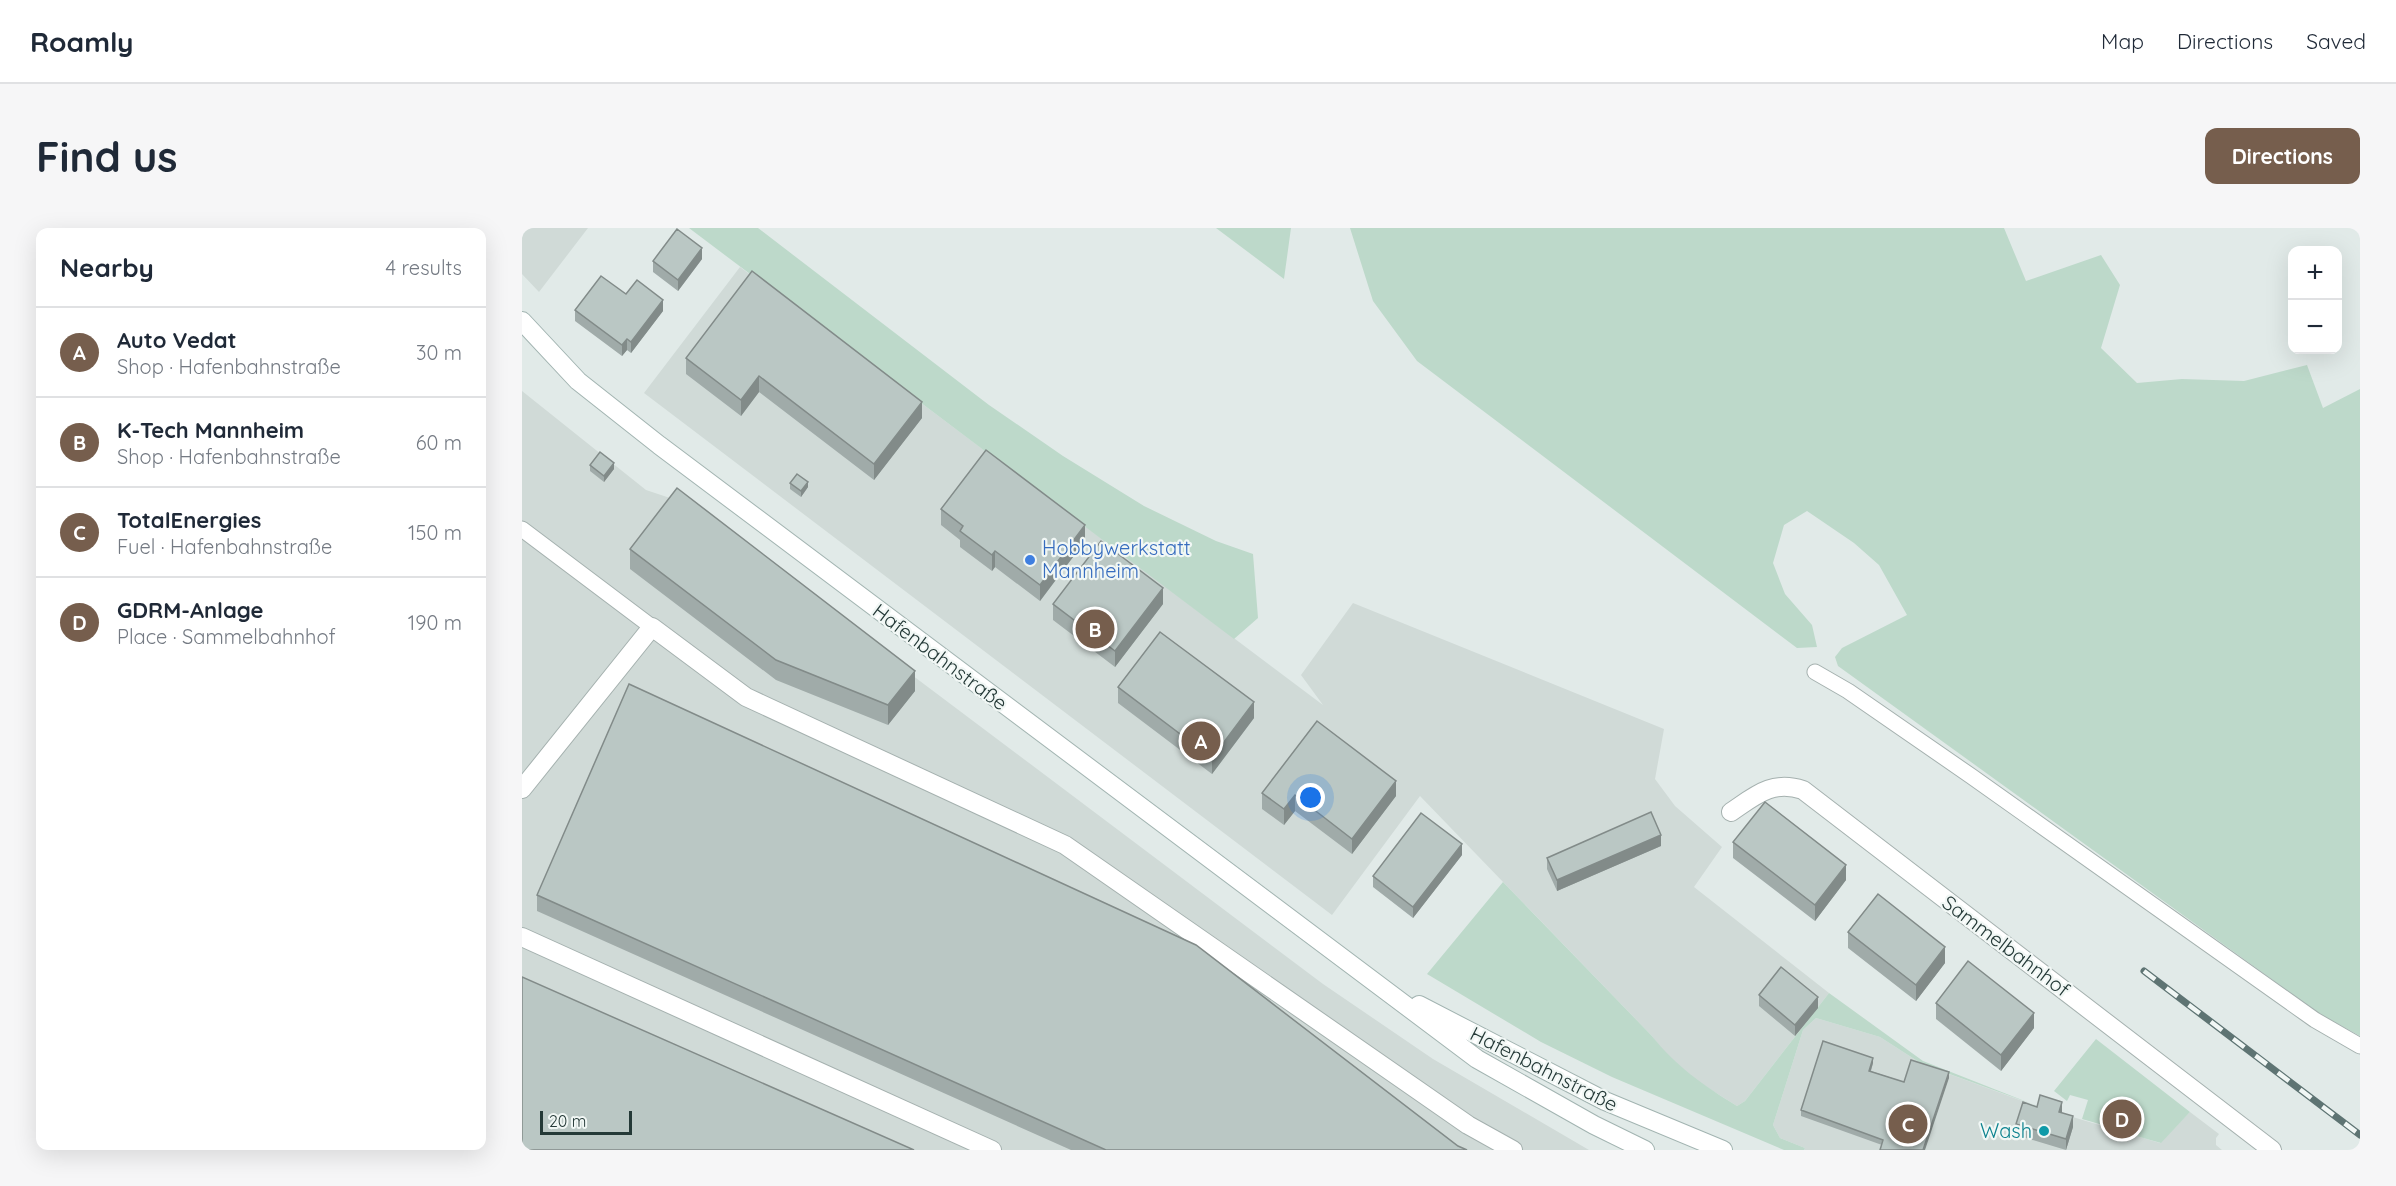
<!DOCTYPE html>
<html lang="en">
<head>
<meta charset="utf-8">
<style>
  :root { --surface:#fff; --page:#f6f6f7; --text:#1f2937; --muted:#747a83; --line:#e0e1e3; --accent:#765e4d }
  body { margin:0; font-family:Quicksand,sans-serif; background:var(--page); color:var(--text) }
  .controls { position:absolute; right:18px; top:18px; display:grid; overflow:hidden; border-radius:12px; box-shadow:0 6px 24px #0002 }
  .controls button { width:54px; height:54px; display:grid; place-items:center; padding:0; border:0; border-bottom:2px solid var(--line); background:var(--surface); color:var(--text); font:30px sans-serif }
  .scale { position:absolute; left:18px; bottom:15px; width:92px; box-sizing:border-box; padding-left:6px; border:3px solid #243937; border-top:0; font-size:16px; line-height:21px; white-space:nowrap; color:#243937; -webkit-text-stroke:4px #f1f7f5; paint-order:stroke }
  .you { position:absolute; left:789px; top:570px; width:21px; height:21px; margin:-15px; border:4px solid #fff; border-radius:50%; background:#1a73e8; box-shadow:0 0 0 9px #1a73e833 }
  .badge { display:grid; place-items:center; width:39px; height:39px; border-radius:50%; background:var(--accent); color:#fff; font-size:20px; font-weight:700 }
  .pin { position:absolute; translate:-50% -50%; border:3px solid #fff; box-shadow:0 2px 6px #0006 }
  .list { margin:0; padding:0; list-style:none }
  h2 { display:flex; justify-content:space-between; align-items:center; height:78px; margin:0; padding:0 24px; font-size:26px }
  h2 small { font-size:20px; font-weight:400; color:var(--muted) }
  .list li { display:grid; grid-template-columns:39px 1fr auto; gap:18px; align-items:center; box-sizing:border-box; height:90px; padding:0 24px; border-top:2px solid var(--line) }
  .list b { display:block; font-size:22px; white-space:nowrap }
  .list p { margin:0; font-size:20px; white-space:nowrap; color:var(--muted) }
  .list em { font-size:20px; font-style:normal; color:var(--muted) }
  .map { position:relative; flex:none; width:1838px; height:922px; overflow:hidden; border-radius:12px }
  header { display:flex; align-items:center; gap:36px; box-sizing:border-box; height:84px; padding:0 30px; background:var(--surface); border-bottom:2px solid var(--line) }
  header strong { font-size:28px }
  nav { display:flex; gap:33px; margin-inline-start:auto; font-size:21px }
  .intro { display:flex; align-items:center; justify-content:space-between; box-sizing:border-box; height:144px; padding:0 36px }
  h1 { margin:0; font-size:42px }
  .button { padding:15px 27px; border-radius:12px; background:var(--accent); color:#fff; font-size:21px; font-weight:700 }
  main { display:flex; gap:36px; padding:0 36px }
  aside { flex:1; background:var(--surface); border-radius:12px; box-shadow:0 6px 24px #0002 }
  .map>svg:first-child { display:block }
</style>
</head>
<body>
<header>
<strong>Roamly</strong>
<nav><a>Map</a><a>Directions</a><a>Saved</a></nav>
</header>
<div class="intro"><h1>Find us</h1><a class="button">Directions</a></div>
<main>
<aside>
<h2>Nearby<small>4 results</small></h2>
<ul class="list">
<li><span class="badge">A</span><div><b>Auto Vedat</b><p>Shop · Hafenbahnstraße</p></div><em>30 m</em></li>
<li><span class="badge">B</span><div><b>K-Tech Mannheim</b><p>Shop · Hafenbahnstraße</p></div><em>60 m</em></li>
<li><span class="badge">C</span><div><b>TotalEnergies</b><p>Fuel · Hafenbahnstraße</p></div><em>150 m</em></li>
<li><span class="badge">D</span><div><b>GDRM-Anlage</b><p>Place · Sammelbahnhof</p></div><em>190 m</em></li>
</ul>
</aside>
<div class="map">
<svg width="1838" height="922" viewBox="0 0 1838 922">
  <rect width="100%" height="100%" fill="#e1eae8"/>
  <path fill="#d0dad7" d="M0 0H66L17 64 0 46Z
    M218 39 801 477 779 447 831 375 1142 501 1133 551 1153 578 1200 619 1172 659 1307 765 1223 873 1215 878 1175 853 1147 830 1129 807 898 568 810 687 122 165Z
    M0 163 124 262 160 274 801 756 911 831 1067 922H0Z
    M1294 790 1358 809 1400 836 1517 879 1638 915 1668 884 1697 906 1694 910V917L1700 922H1282L1283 920 1258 910 1251 897 1281 802Z"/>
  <path fill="#bdd9ca" d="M167 0H236L467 177 541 228 622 278 694 313 731 326 736 390 712 411Z
    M694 0H769L762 51Z
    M828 0H1482L1504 53 1579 27 1598 57 1579 120 1615 155 1660 151 1722 153 1785 137 1801 180 1838 161V808L1798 786 1316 438 1313 429 1320 420 1385 387 1357 337 1332 315 1285 283 1262 297 1251 335 1263 366 1290 397 1295 419 1275 420 895 133 851 73Z
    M981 654 1129 807C1155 839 1181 857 1215 878L1223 873 1307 765 1401 833 1518 879 1400 836 1358 809 1294 790 1281 802 1251 897 1258 910 1283 920 1282 922H1262L1090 849 1019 814 905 746Z
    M1574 811 1668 884 1639 915 1607 906 1614 882 1597 878 1591 900 1560 891 1566 872 1548 867 1545 873 1532 863Z"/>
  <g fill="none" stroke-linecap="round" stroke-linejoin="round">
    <defs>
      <path id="lane" d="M0 301 130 399
        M1293 444 1326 463 1449 548 1793 792 1838 818"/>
      <path id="street" d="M0 561 130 399 224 469 543 617 946 897 991 922
        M1209 584C1234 567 1250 552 1281 562L1750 922
        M0 709 470 922"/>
      <path id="secondary" d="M0 93 56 153 137 217 955 831 1072 897 1123 922
        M897 777 1083 873 1201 922"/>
    </defs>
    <use href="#lane" stroke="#a5b1af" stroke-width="17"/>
    <use href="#street" stroke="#a5b1af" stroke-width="20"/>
    <use href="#secondary" stroke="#a2b4b1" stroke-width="20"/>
    <use href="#lane" stroke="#fff" stroke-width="15"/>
    <use href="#street" stroke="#fff" stroke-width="18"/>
    <use href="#secondary" stroke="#fff" stroke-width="18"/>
    <defs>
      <path id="rail" d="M1622 743 1838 907"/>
    </defs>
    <use href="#rail" stroke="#5e7473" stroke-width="7"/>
    <use href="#rail" stroke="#f1f7f5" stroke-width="4.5" stroke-dasharray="14" stroke-linecap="butt"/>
  </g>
  <path fill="#a0aba9" d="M180 31 156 63 131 44V33Z
    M104 66 141 83 109 125 105 122 100 128 53 93V82Z
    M164 130 400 190 352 252 237 164 219 188 164 146Z
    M68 237 92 241 82 254 68 243Z
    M268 255 286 259 279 269 268 261Z
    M419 281 563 313 518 373 473 339 470 343 438 319V312L419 297Z
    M108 321 393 463 366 497 254 452 108 341Z
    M531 376H641L593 439 531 392Z
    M596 459 732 490 690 546 596 475Z
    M740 565 874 568 830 626 773 583 762 597 740 581Z
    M1211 614 1324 652 1293 693 1211 630Z
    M1139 618 1035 663 1025 641V630Z
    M940 627 891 690 851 659V648Z
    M15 667 936 918 945 922H549L15 683Z
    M1326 704 1423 735 1394 773 1326 720Z
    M1237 767 1296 780 1273 808 1237 778Z
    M1414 775 1512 800 1479 843 1414 791Z
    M1351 835 1349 843 1382 854 1427 850 1360 917 1279 888V882Z
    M1610 881 1603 904 1591 900V895Z
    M1540 885 1551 899 1544 922 1494 907V896Z"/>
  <path fill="#828b89" d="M180 20V31L156 63V52Z
    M141 72V83L109 125V114Z
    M105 111V122L100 128V117Z
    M237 148V164L219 188V172Z
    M400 174V190L352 252V236Z
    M92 235V241L82 254V248Z
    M286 254V259L279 269V263Z
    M563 297V313L518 373V357Z
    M473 323V339L470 343V327Z
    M641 360V376L593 439V423Z
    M393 443V463L366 497V477Z
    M732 474V490L690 546V530Z
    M874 553V568L830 626V611Z
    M773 567V583L762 597V581Z
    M1139 607V618L1035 663V652Z
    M940 616V627L891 690V679Z
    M1324 637V652L1293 693V677Z
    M1423 719V735L1394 773V757Z
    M1296 769V780L1273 808V797Z
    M1512 785V800L1479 843V827Z
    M1351 830V835L1347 848V843Z
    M1427 844V850L1403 922H1401Z
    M1540 874V885L1537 884Z
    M1610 875V881L1603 904V899Z
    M1551 888V899L1544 922V911Z"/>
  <path fill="#bac7c4" stroke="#828b89" stroke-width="1.5" d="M155 1 180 20 156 52 131 33Z
    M230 43 400 174 352 236 237 148 219 172 164 130Z
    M79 48 104 66 115 52 141 72 109 114 105 111 100 117 53 82Z
    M464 222 563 297 518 357 473 323 470 327 438 303 441 298 419 281Z
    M78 224 92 235 82 248 68 237Z
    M275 246 286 254 279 263 268 255Z
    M155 260 393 443 366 477 254 432 108 321Z
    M579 313 641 360 593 423 531 376Z
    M638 404 732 474 690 530 596 459Z
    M107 456 674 717 936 918 945 922H584L15 667Z
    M795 493 874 553 830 611 773 567 762 581 740 565Z
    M1243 574 1324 637 1293 677 1211 614Z
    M1129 584 1139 607 1035 652 1025 630Z
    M899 585 940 616 891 679 851 648Z
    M1356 666 1423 719 1394 757 1326 704Z
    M1446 733 1512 785 1479 827 1414 775Z
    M1259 739 1296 769 1273 797 1237 767Z
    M0 749 392 922H0Z
    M1301 813 1351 830 1347 843 1382 854 1389 832 1427 844 1401 922H1358L1361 912 1279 882Z
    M1518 867 1540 874 1537 884 1551 888 1544 911 1494 896 1501 874 1515 879Z
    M1597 872 1610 875 1603 899 1591 895Z"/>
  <circle fill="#3f7fe0" stroke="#f1f7f5" stroke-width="2" cx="508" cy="332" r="6"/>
  <circle fill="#0f9aa8" stroke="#f1f7f5" stroke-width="2" cx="1522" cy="903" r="6"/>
  <g text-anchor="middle" stroke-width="4.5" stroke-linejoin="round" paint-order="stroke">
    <g font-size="20" fill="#366cbe" stroke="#f1f7f5" text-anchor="start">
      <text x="520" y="327">Hobbywerkstatt<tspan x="520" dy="23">Mannheim</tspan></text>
    </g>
    <g font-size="20" fill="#243937" stroke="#f1f7f5">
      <text transform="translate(418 429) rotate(37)" y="7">Hafenbahnstraße</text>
      <text transform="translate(1484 718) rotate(37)" y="7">Sammelbahnhof</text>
      <text transform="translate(1022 841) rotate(27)" y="7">Hafenbahnstraße</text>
    </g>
    <g font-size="20" fill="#0d838f" stroke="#f1f7f5" text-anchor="end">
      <text x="1510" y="910">Wash</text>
    </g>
  </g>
</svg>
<div class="controls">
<button>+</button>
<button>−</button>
</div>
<div class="scale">20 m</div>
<div class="you"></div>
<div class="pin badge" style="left:679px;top:513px">A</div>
<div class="pin badge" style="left:573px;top:401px">B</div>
<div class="pin badge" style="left:1386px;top:896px">C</div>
<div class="pin badge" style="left:1600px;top:891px">D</div>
</div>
</main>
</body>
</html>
